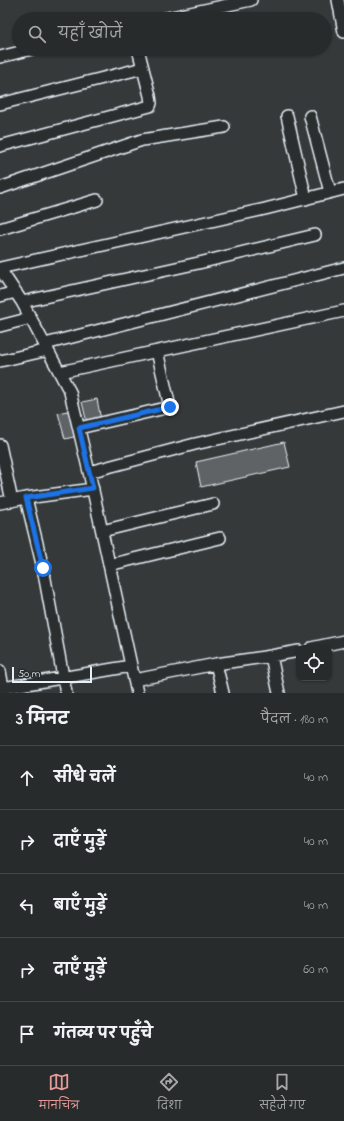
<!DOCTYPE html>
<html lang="hi">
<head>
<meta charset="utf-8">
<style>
  :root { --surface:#282b2c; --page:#343738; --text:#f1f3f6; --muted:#a5a7a9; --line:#444748; --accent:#e69b98 }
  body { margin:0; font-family:"Indie Flower","Playpen Sans Deva",sans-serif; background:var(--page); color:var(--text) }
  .controls { position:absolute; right:12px; bottom:12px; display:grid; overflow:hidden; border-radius:8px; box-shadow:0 1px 3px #0004 }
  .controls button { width:36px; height:36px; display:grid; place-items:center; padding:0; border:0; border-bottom:1px solid var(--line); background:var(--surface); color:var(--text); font:20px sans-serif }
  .scale { position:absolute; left:12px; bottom:10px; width:80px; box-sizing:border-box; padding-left:4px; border:2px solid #e8f1f8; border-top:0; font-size:11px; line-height:14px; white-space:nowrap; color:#e8f1f8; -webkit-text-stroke:3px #2a2d2e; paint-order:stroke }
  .stop { position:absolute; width:12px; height:12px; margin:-9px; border:3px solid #1a73e8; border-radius:50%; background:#fff }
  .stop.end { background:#1a73e8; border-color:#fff; box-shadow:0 1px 4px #0008 }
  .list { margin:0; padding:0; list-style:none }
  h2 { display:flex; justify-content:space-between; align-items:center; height:52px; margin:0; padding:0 16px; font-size:17px }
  h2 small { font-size:13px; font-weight:400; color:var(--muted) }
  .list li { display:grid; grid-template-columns:26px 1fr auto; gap:12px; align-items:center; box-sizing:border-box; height:64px; padding:0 16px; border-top:1px solid var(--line) }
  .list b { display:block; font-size:15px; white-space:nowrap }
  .list em { font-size:13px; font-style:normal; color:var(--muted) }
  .icon { flex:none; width:22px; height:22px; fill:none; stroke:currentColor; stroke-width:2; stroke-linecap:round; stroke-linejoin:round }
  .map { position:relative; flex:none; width:344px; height:693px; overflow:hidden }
  .search { position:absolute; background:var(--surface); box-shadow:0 1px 3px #0004; left:12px; right:12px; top:12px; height:44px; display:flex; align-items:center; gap:10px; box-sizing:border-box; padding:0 14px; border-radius:22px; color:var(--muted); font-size:15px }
  .sheet { height:372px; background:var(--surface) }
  nav { display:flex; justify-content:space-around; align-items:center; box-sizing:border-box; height:56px; border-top:1px solid var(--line); background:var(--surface); font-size:11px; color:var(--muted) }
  nav a { display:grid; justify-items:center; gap:2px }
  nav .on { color:var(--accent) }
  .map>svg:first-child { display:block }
</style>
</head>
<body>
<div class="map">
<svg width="344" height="693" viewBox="0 0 344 693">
  <rect width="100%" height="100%" fill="#35393a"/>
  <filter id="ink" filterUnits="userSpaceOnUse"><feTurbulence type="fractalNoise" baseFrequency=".025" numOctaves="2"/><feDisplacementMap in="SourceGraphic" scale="8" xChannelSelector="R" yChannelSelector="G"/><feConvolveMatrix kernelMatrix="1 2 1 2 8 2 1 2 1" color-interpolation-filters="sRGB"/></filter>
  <g filter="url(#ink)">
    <path fill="#5f6365" stroke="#e8f1f8" d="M97 399 101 420 87 423 82 402Z
      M72 410 78 436 65 439 58 413Z
      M284 442 290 467 201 487 196 462Z"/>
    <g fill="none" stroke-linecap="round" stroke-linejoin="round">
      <defs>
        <path id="minor" d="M338 0 344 32
          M162 19 251 0
          M0 57 32 49
          M0 104 143 68
          M287 116 306 199
          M310 116 330 192
          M0 146 150 106 151 103 150 96 138 49
          M0 188 142 140 224 127
          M0 229 97 200
          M0 268 265 209 344 189
          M0 269 22 302 70 392 89 472 137 693
          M0 296 16 292
          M22 302 203 262 315 235
          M0 326 31 318
          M45 344 344 268
          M0 361 48 350
          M60 372 344 311
          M79 428 170 407 157 351
          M0 445 12 501
          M89 472 195 444 344 411
          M26 498 43 568 66 693
          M0 503 26 498 93 489
          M102 531 213 504
          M109 565 220 538
          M311 648 344 641
          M271 656 279 693
          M216 664 223 693
          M0 671 4 693
          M134 680 216 664 271 656 299 651
          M3 688 131 666"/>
      </defs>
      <use href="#minor" stroke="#e8f1f8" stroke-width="14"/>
      <use href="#minor" stroke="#2a2d2e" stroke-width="11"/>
    </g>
  </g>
  <g fill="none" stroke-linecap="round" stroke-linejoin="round" filter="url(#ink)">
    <path stroke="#1a73e8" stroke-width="5" d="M43 568 26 498 93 488 79 428 170 407"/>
  </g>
</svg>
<div class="controls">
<button><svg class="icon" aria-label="locate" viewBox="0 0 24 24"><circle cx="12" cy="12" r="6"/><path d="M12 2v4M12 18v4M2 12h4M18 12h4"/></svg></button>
</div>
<div class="scale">50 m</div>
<div class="stop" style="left:43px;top:568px"></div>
<div class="stop end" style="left:170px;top:407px"></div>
<div class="search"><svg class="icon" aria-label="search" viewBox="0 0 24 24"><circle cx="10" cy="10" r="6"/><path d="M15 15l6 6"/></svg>यहाँ खोजें</div>
</div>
<section class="sheet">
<h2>3 मिनट<small>पैदल · 180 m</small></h2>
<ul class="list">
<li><svg class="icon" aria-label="ahead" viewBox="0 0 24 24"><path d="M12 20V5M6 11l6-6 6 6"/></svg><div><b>सीधे चलें</b></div><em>40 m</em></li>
<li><svg class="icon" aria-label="right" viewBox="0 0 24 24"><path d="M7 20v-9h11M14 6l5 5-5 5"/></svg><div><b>दाएँ मुड़ें</b></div><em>40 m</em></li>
<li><svg class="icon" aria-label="left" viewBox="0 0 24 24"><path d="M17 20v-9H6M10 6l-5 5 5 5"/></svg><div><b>बाएँ मुड़ें</b></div><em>40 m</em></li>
<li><svg class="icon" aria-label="right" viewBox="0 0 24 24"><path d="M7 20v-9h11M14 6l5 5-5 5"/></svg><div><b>दाएँ मुड़ें</b></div><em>60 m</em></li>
<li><svg class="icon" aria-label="arrive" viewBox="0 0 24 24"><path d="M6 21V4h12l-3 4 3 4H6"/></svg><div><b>गंतव्य पर पहुँचे</b></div></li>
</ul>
</section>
<nav>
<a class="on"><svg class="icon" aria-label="map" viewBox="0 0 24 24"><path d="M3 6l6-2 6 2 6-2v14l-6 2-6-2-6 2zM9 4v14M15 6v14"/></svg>मानचित्र</a>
<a><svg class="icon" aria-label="directions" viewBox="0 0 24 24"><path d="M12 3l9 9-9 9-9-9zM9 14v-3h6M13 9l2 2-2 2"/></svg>दिशा</a>
<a><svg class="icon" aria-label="saved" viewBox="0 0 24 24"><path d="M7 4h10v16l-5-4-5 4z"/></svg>सहेजे गए</a>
</nav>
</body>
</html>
